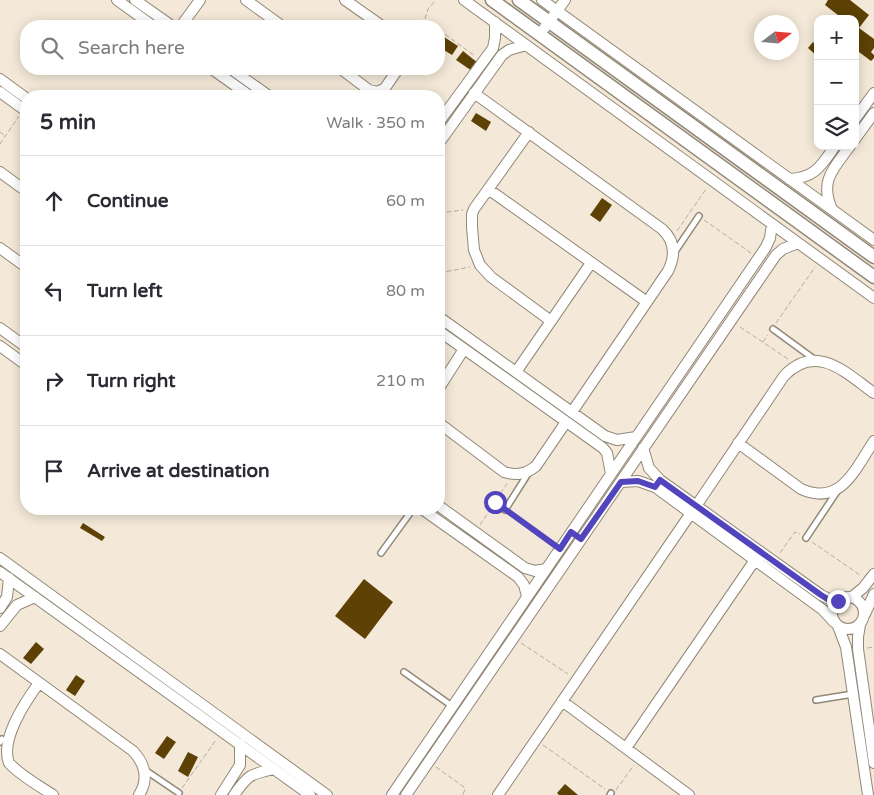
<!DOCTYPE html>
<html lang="en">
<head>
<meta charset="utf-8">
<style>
  :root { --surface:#fff; --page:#f2f2f3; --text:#2b2b33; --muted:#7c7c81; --line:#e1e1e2 }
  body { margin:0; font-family:"Varela Round",sans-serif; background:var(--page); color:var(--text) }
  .controls { position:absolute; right:15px; top:15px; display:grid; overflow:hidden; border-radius:10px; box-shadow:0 2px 12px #0003 }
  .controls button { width:45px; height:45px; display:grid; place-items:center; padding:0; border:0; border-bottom:1px solid var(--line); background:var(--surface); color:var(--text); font:25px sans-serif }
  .compass { position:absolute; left:754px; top:15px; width:45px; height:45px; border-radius:50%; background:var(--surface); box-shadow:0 2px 12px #0003; rotate:74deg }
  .stop { position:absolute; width:15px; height:15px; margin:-11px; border:4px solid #5244bc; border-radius:50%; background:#fff }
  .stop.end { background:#5244bc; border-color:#fff; box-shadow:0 1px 5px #0008 }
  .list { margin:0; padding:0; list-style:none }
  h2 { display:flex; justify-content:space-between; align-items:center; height:65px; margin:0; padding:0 20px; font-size:21px }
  h2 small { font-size:16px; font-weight:400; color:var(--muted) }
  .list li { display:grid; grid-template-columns:32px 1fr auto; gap:15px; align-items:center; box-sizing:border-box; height:90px; padding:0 20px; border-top:1px solid var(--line) }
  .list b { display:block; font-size:19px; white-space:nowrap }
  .list em { font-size:16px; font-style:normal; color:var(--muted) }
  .icon { flex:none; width:28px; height:28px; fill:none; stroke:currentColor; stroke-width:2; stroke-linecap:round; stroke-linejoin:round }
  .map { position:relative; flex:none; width:874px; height:795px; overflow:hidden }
  .search { position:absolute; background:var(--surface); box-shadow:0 2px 12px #0003; left:20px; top:20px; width:425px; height:55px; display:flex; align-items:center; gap:12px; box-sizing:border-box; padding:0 18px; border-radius:20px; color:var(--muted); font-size:19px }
  .panel { position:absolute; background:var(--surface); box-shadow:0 2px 12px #0003; left:20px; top:90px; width:425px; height:425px; border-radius:20px }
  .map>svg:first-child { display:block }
</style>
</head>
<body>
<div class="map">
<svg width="874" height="795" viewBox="0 0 874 795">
  <rect width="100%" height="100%" fill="#f4e9d8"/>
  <path fill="#5d4105" d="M828 0H850L869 15 859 28 874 39V48L871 52 874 55V58L871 61 855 49V19H843L825 5Z
    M441 35 458 46 452 55 439 47V39Z
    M818 41V57L808 48 813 42 815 44Z
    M463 51 478 63 472 71 456 60Z
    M476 113 491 122 486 131 471 121Z
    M602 198 612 205 600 222 590 215Z
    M83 523 105 537 102 541 80 528Z
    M364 579 393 602 365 639 335 616Z
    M36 642 44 649 31 664 23 658Z
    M76 675 85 681 75 696 66 690Z
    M167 736 176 742 164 759 155 753Z
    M188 752 198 757 188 777 178 771Z
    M565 784 578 795H559L557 793Z"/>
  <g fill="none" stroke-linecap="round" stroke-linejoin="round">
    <defs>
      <path id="service" d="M424 26H425
        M674 253 699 216
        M773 329 814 359
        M505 510 529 472
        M806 538 838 490
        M381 553 413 509
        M404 672 452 706
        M816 700 853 694
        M0 742 2 739
        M145 770 179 793
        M610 795 611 793"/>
      <path id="minor" d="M117 0 153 26
        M135 0 172 26
        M246 0 282 26
        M345 0 382 26
        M464 0 874 298
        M542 0 874 240
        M181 26 200 0
        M540 34 565 0
        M212 69 250 96
        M231 69 269 96
        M341 69 369 90 378 92 385 88 398 69
        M0 79 26 98
        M0 92 26 111
        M474 93 662 229C675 241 676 255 668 271L572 412
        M855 119 874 93
        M439 122 493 48 495 38V22
        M529 132 474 209 472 214V227L474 250 480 265 491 277 551 321
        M855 139 874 113
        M439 143 502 55 509 50 526 45
        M0 172 26 191
        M789 179C815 178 821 166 835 146
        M488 189 647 302
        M832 209C819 181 834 168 850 146
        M0 248 26 267
        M439 317 605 436 617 440 636 437
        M0 328 26 347
        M439 331 603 448 607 453 611 474
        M0 346 26 365
        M516 372 591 263
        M439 388 464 349
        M439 423 504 472C517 476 526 474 536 466L566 422
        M738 443 801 489C841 507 855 469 874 441
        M643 448 649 468 660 480 821 595 829 599 838 601
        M621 482 638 481 655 487 823 610 834 622
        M439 506 525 568 535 571 546 569
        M696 506 784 376C816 342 846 373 874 393
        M422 509 518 577 524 585 527 596
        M0 558 327 795
        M0 572 310 795
        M832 613a16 16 0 1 1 32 0a16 16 0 1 1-32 0Z
        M852 597 863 588 874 574
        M0 608 7 597 9 578
        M865 614 874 594
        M860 625 858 637V649L874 763
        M0 626 17 605 35 597
        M838 626 846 647 868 795
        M0 654 133 751C145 764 149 779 139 795
        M39 683C25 702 0 740 9 763 21 776 38 785 53 795
        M562 701 689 795
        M626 748 755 560
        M221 795 240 765V744
        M234 795C248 775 250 774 274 769
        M392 795 766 247 770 238 772 224
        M406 795 776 255 783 249 798 243
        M498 795 691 513"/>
      <path id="tertiary" d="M492 0 874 277
        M519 0 874 257"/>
    </defs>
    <use href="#service" stroke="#928878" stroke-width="8"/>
    <use href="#minor" stroke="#928878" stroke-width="12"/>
    <use href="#tertiary" stroke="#928878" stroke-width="15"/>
    <path stroke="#b6ad9f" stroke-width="1" stroke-dasharray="5 2.5" stroke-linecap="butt" d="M425 19 428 9 436 0
      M439 30 475 56
      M0 132 5 136
      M0 144 19 116
      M439 213 463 210
      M704 220 751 253
      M677 231 706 189
      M439 273 470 267
      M776 323 815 267
      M740 327 788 359
      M763 342 768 335
      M495 502 500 506
      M512 514 553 544
      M480 525 508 482
      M812 542 860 575
      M780 553 795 532 800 534
      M521 643 568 674
      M867 648 874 647
      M543 745 605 789
      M436 767 464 787 465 789 463 795
      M182 788 216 740
      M616 790 634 765"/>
    <use href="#service" stroke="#fff" stroke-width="5"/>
    <use href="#minor" stroke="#fff" stroke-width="10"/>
    <use href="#tertiary" stroke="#fff" stroke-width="12"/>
  </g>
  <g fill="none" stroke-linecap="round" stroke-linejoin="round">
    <path stroke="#5244bc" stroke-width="6" d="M495 502 560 549 571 532 581 539 621 482 638 481 655 487 660 480 821 595 829 600 838 601"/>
  </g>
</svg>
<div class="controls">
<button>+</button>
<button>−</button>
<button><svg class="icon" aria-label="layers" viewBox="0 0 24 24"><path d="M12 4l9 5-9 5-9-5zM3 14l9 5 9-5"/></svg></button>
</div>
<svg class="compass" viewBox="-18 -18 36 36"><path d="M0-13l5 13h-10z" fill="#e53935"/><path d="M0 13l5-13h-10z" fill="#7c7c81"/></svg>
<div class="stop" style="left:495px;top:502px"></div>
<div class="stop end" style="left:838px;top:601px"></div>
<div class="search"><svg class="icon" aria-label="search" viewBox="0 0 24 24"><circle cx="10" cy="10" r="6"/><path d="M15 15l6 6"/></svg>Search here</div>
<section class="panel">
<h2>5 min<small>Walk · 350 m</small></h2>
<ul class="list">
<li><svg class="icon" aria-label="ahead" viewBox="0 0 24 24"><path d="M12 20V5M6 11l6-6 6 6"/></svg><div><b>Continue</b></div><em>60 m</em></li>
<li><svg class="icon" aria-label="left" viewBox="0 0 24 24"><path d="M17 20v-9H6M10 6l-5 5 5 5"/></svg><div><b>Turn left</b></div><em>80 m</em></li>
<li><svg class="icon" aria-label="right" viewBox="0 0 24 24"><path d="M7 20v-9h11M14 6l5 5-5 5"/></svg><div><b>Turn right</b></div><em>210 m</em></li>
<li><svg class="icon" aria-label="arrive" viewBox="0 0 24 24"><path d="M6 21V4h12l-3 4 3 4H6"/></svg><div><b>Arrive at destination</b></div></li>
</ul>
</section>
</div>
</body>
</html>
